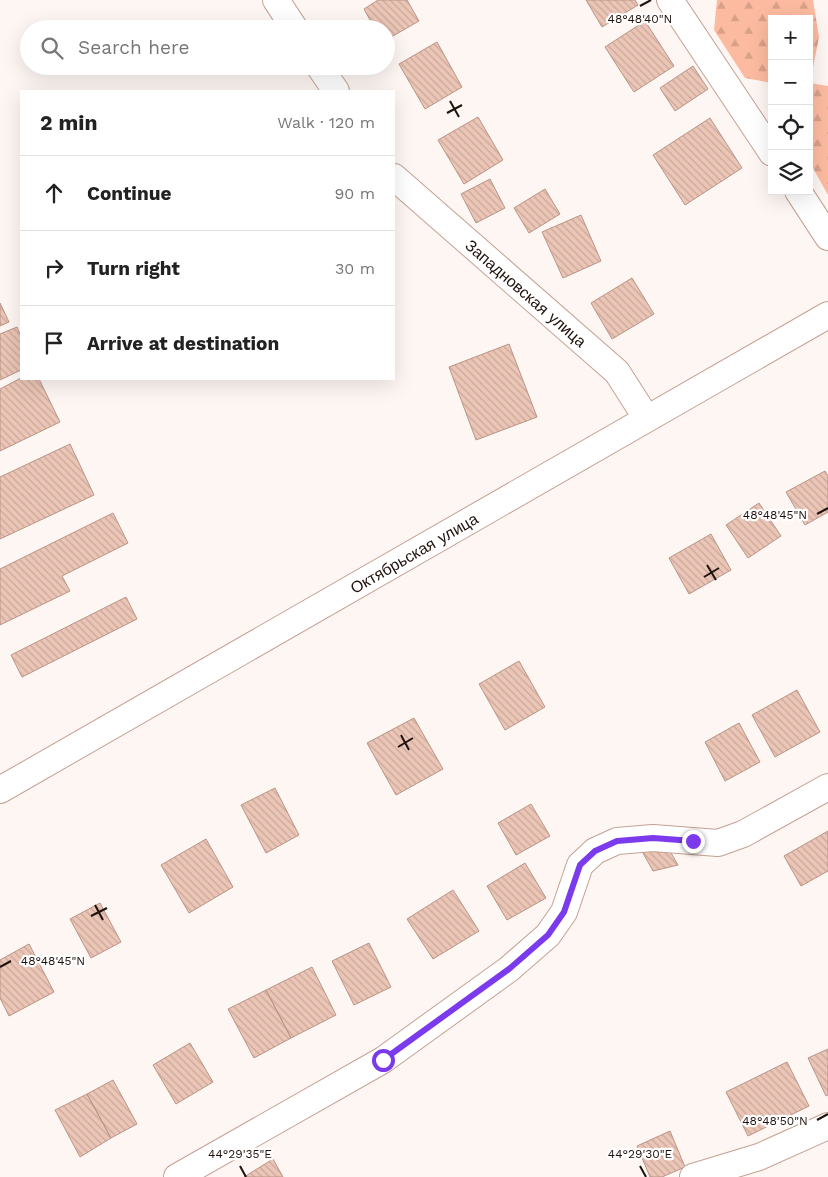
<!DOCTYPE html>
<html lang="en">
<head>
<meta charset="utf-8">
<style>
  :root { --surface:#fff; --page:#f2f2f2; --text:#222; --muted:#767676; --line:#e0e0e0 }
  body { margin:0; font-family:"Work Sans",sans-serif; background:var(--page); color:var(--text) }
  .controls { position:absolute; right:15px; top:15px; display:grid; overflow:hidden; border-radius:0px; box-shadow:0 5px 20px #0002 }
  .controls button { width:45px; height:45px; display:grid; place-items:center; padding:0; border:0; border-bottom:1px solid var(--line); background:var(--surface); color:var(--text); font:25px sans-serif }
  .stop { position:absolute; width:15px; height:15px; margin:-11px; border:4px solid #7c3aed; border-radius:50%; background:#fff }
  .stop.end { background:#7c3aed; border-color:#fff; box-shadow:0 1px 5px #0008 }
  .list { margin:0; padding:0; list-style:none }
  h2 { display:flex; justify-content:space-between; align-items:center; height:65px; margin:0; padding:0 20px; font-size:21px }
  h2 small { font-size:16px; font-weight:400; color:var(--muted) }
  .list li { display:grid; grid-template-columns:32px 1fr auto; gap:15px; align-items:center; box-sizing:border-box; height:75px; padding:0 20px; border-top:1px solid var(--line) }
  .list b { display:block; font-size:19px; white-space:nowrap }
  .list em { font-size:16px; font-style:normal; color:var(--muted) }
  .icon { flex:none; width:28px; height:28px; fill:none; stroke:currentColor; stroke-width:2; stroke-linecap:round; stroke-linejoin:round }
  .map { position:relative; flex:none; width:828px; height:1177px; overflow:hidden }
  .search { position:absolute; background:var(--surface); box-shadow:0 5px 20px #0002; left:20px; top:20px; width:375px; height:55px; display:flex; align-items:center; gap:12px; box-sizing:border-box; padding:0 18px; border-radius:28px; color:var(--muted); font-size:19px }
  .panel { position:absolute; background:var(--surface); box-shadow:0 5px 20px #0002; left:20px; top:90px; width:375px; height:290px; border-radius:0px }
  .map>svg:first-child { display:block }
</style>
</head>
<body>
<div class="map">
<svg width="828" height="1177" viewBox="0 0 828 1177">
  <defs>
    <pattern id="forest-firs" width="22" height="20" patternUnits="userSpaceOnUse" patternTransform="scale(1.25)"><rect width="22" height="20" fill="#fcbba0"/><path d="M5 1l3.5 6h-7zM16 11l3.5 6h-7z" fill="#d8a089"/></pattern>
    <pattern id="building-back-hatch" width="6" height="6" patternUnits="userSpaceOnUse" patternTransform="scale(1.25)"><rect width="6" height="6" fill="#ebc5b6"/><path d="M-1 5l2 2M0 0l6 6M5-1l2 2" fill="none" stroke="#c9a89b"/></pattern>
  </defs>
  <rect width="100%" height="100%" fill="#fef6f3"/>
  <path fill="url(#forest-firs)" d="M717 0H813L819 37 810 83 828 86V195L809 161V19H772V83L745 78 714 30Z"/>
  <path fill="url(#building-back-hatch)" stroke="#b99586" d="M378 0H407L419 21 386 40V29H375L364 9Z
    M586 0H635L638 5 602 27Z
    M645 21 674 66 634 92 605 47Z
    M437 42 462 87 425 109 399 64Z
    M693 66 708 89 675 111 660 88Z
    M478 117 503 160 464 184 438 140Z
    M710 118 742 168 685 205 653 155Z
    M490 179 505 208 476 223 461 194Z
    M545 189 560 214 529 233 514 208Z
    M581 215 601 261 563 278 542 232Z
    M632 278 654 314 612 339 591 303Z
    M0 303 9 322 0 326Z
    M17 327 21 336V370L0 380V334Z
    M509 344 537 417 476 440 449 367Z
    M21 378 39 379 60 422 0 451V389Z
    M70 444 94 495 0 539V477Z
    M825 471 828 476V512L805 525 786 492Z
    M759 503 781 536 748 558 726 525Z
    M113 513 128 543 62 576 70 591 0 625V569Z
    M711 534 731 570 689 594 669 558Z
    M126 597 137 619 22 677 11 655Z
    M519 661 545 707 505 730 479 684Z
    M797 690 820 732 775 757 752 715Z
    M414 718 443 769 396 795 367 743Z
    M739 723 760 762 725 781 705 742Z
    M275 788 299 835 266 853 241 805Z
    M531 804 550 836 516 855 498 823Z
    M828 831V871L801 886 784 856Z
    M206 839 233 887 189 913 161 865Z
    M664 841 678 865 653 871 643 853Z
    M525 863 546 898 507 920 487 886Z
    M453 890 479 931 433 959 407 919Z
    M100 903 121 942 91 958 70 919Z
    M369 943 391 987 354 1005 332 961Z
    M29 944 54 992 9 1016 0 998V960Z
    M312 967 336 1015 291 1038 266 990Z
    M266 990 291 1038 254 1058 228 1009Z
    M190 1043 213 1082 176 1104 153 1065Z
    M828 1049V1095L826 1096 808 1058Z
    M787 1062 809 1106 748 1136 726 1092Z
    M113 1080 137 1124 111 1138 87 1094Z
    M87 1094 111 1138 80 1157 55 1110Z
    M670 1131 685 1167 662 1177H650L637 1146Z
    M273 1159 283 1177H244Z"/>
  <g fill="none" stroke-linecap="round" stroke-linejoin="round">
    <defs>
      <path id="minor" d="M276 0 295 29
        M670 0 772 153
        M319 66 336 91
        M394 177 617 372 647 419
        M798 191 828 237
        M0 790 828 315
        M177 1177 383 1060 509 969 548 935 564 912 580 865 595 851 617 841 653 838 718 843 743 834 828 787
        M693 1177 759 1157 828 1126"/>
    </defs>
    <use href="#minor" stroke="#c5a192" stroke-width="28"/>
    <use href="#minor" stroke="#fff" stroke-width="26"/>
  </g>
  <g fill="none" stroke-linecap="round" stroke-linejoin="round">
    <path stroke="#7c3aed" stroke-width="6" d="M383 1060 509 969 548 935 564 912 580 865 595 851 617 841 653 838 693 841"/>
  </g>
  <path fill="none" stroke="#1f120d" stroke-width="2" d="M640 6 651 0M450 101 459 117M447 113 462 105M817 514 828 508M707 565 716 580M704 577 719 568M401 735 409 750M398 747 413 738M95 905 103 920M91 916 107 908M0 967 11 961M817 1120 828 1114M240 1166 246 1177M640 1166 646 1177"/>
  <g text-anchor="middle" stroke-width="4.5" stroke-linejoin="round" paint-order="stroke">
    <g font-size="16" fill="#1f120d" stroke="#fff">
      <text transform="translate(526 293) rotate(41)" y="6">Западновская улица</text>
      <text transform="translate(414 553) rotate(-30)" y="6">Октябрьская улица</text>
    </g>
  </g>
  <g font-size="12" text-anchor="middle" fill="#1f120d" stroke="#fff" stroke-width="4.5" stroke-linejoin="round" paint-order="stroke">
    <text x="640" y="23">48°48'40"N</text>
    <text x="775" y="519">48°48'45"N</text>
    <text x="53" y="965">48°48'45"N</text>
    <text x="775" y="1125">48°48'50"N</text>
    <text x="240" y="1158">44°29'35"E</text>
    <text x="640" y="1158">44°29'30"E</text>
  </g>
</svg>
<div class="controls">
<button>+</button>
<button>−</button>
<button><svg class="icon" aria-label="locate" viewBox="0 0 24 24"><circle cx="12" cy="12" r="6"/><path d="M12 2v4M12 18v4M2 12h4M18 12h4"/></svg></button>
<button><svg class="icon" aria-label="layers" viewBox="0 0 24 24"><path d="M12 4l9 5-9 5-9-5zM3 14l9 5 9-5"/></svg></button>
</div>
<div class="stop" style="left:383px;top:1060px"></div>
<div class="stop end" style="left:693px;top:841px"></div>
<div class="search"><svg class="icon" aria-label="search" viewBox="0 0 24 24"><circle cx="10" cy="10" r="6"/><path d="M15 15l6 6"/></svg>Search here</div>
<section class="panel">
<h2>2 min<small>Walk · 120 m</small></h2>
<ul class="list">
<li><svg class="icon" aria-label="ahead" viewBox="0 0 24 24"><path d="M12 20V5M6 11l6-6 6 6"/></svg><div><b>Continue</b></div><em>90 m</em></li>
<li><svg class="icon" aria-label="right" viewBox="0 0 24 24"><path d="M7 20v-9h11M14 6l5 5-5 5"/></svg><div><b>Turn right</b></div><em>30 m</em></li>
<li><svg class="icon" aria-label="arrive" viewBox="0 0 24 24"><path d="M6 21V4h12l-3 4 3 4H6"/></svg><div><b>Arrive at destination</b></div></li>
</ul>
</section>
</div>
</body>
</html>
